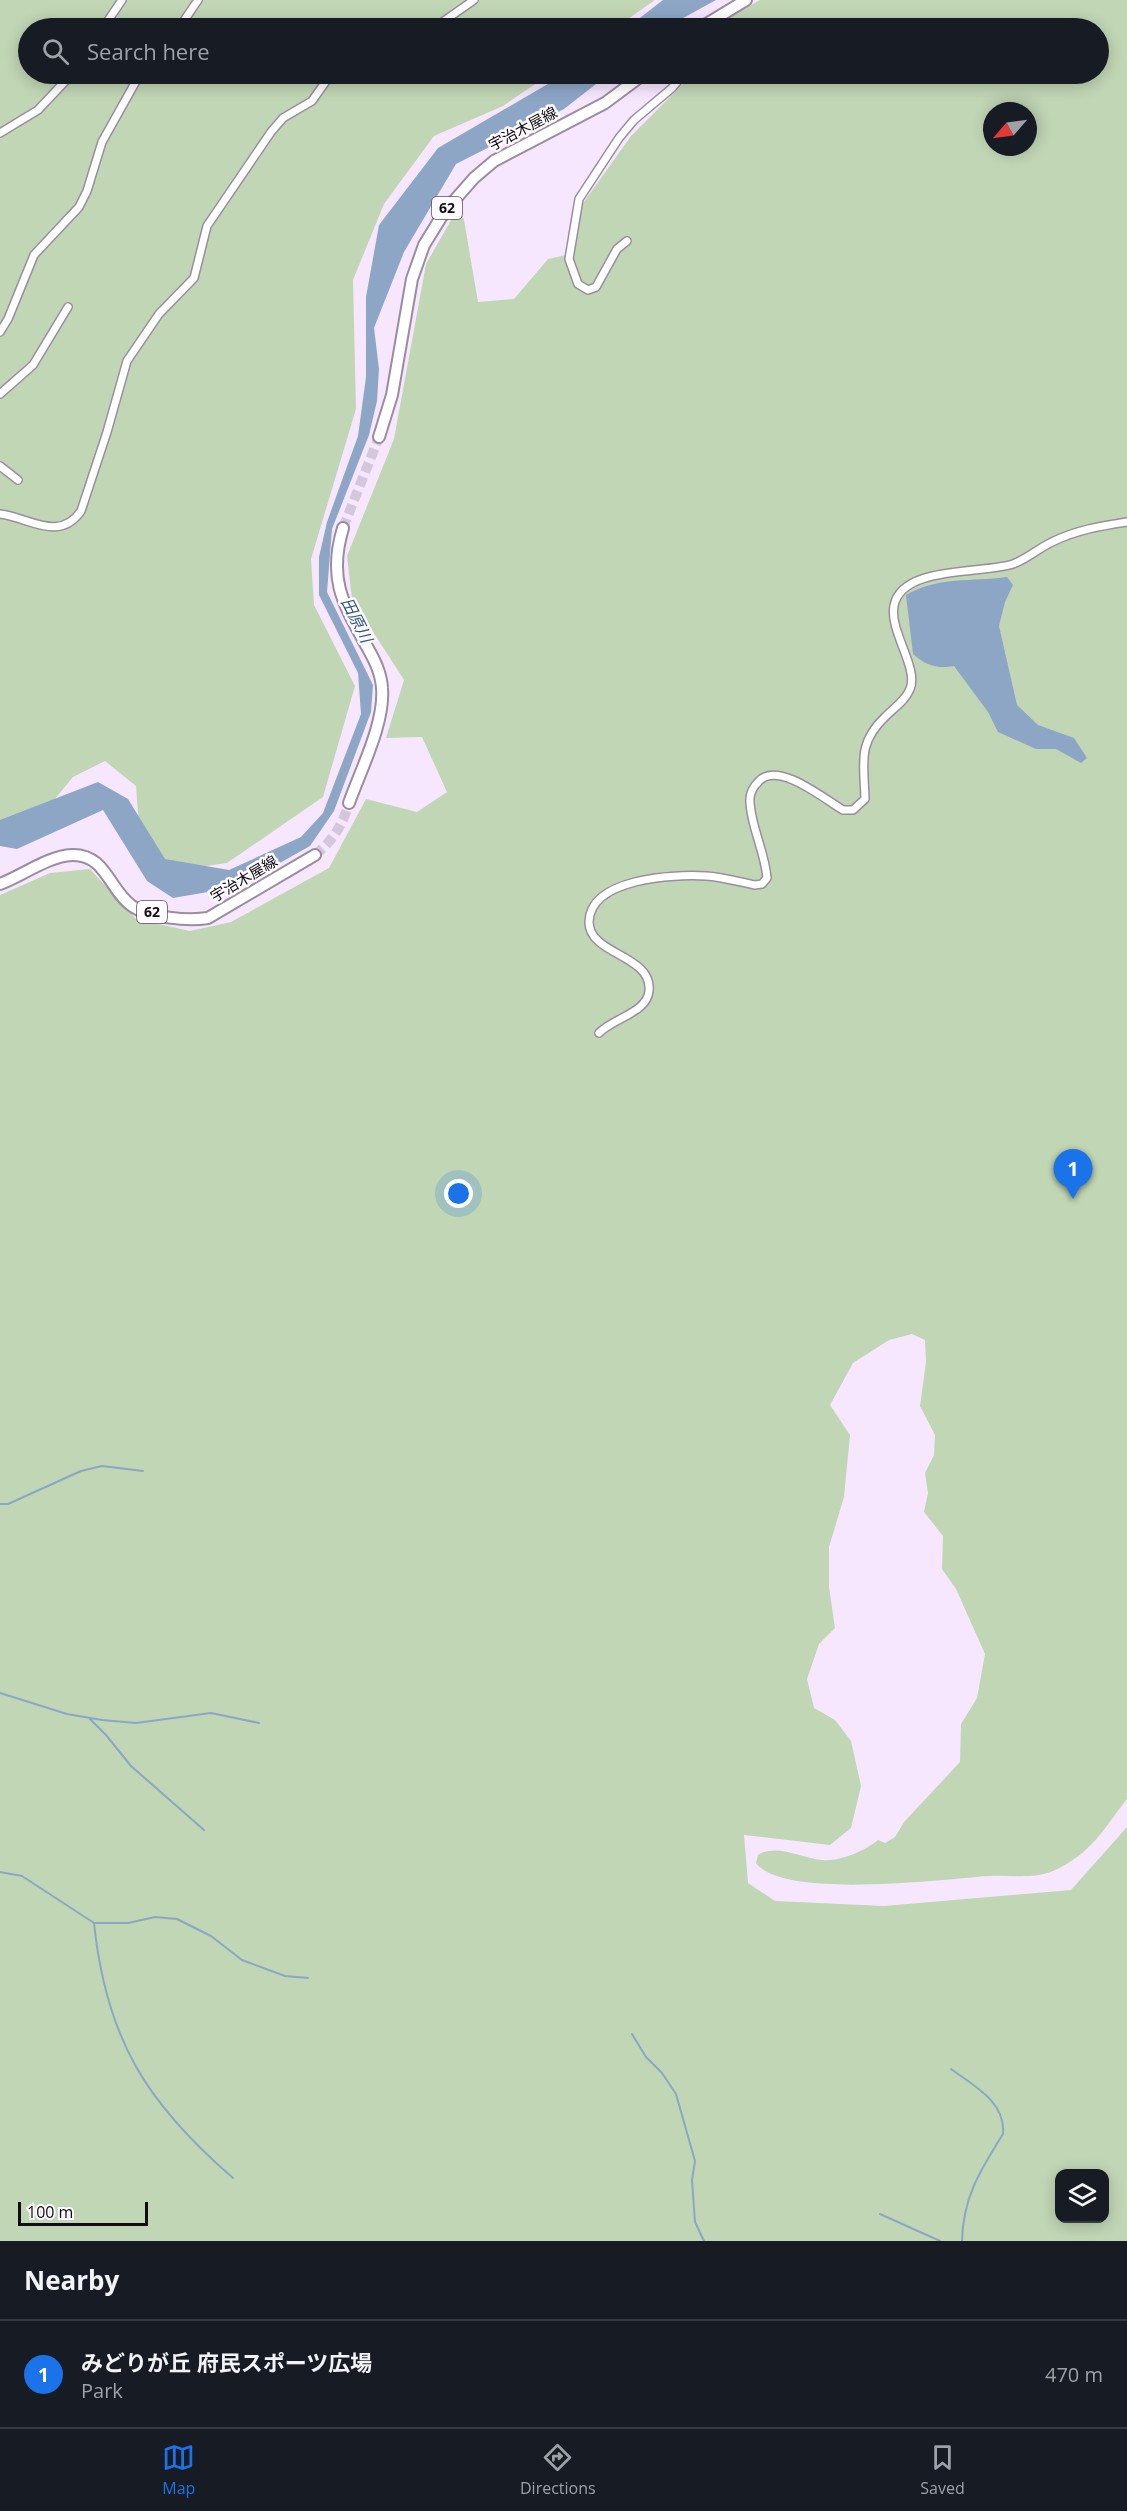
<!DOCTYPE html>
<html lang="en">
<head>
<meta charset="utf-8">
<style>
  :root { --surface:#171b24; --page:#242831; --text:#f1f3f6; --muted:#9ea1a6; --line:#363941; --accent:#1a73e8 }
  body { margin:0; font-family:"Open Sans","Noto Sans JP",sans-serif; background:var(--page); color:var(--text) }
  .controls { position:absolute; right:18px; bottom:18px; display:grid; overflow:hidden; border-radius:12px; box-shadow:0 3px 15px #0003 }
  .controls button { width:54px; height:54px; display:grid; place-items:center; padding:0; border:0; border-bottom:2px solid var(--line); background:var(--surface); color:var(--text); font:30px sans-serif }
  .compass { position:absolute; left:983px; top:102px; width:54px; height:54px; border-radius:50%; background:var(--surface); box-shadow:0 3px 15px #0003; rotate:242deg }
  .scale { position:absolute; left:18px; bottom:15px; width:130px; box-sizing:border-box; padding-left:6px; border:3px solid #120d14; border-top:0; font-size:16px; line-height:21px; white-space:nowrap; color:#120d14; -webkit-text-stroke:4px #fdfafe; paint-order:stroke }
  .you { position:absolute; left:459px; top:1194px; width:21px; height:21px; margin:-15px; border:4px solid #fff; border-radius:50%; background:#1a73e8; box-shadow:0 0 0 9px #1a73e833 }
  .badge { display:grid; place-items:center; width:39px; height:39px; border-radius:50%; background:var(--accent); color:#fff; font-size:20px; font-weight:700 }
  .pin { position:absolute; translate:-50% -50px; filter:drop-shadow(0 2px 3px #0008) }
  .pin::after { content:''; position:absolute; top:32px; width:21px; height:18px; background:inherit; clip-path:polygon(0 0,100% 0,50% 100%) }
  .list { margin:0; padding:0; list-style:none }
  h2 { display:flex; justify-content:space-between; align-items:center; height:78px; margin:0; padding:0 24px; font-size:26px }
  h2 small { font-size:20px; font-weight:400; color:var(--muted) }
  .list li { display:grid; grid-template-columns:39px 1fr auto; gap:18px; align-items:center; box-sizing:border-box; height:108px; padding:0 24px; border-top:2px solid var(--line) }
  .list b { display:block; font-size:22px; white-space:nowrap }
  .list p { margin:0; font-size:20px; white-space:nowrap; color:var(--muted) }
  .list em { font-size:20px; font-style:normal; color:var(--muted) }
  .icon { flex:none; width:33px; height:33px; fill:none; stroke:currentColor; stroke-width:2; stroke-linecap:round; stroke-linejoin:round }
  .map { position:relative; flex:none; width:1127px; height:2241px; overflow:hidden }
  .search { position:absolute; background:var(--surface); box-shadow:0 3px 15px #0003; left:18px; right:18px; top:18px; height:66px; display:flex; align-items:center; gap:15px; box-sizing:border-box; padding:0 21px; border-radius:33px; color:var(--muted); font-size:22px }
  .sheet { height:186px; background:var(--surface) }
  nav { display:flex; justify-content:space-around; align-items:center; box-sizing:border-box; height:84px; border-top:2px solid var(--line); background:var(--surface); font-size:16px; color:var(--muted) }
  nav a { display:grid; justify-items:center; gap:3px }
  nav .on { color:var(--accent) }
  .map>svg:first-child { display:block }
</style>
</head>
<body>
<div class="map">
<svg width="1127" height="2241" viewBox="0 0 1127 2241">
  <rect width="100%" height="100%" fill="#f6e7fe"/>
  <path fill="#c1d6b5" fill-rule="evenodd" d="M0 0H655L615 28H28V74H550L503 106 434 136 384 204 353 280 356 409 311 559 314 605 355 686 323 797 227 863 180 870C137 843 140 835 136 786L105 761 73 777 35 823 0 824Z
    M760 0H1127V1799C1103 1830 1090 1855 1053 1871 1035 1879 1009 1875 989 1876 944 1879 783 1900 756 1863L758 1855C776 1843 802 1858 822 1860 839 1862 865 1851 878 1840L885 1843 895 1837 904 1822 960 1762 961 1724 977 1698 985 1654 956 1589 942 1569 943 1536 924 1512 928 1493 925 1473 934 1455 935 1435 920 1406 926 1362 925 1340 912 1334 889 1340 853 1363 830 1405 850 1435 844 1497 829 1547V1587L835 1628 819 1644 807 1679 814 1708 835 1720 851 1741 861 1786 851 1828 830 1845 744 1835 748 1883 775 1901 884 1906 1071 1890 1127 1827V2241H0V895L50 873 90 869 136 919 190 931 231 922 329 868 366 799 417 812 447 792 422 737 386 738 404 680 352 599 347 556 394 439 426 264 458 208 464 220 478 302 514 299 548 259 571 254 581 206 631 136 693 74H1098V28H711ZM992 111H1028V147H992ZM1060 2174H1104V2218H1060Z"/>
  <path fill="#8da6c6" d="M663 0H716L665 28H627Z
    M565 74H609L564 109 456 164 404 252 374 328 379 369 377 401 369 435 332 529 327 592 373 685 371 712 334 811 310 846 237 887 173 898 147 881 103 810 17 849 0 846V820L98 782 128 799 165 859 229 870 301 837 323 813 361 714 358 673 319 595V557L327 522 358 436 366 377V297L379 225 438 148Z
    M1007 577 1013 585 1005 602 999 626 1017 705 1038 725 1074 738 1087 758 1081 763 1056 749H1036L998 732 988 712 954 666C937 669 927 666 913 654L906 595C938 576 971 582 1007 577Z"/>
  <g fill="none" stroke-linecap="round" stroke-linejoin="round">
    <path stroke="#8da6c6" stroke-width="2" d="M0 1504H8L81 1471 102 1466 143 1471
      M0 1693 67 1714 102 1720 136 1723 211 1713 259 1723
      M89 1718 106 1735 131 1766 204 1830
      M0 1872 22 1876 94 1923H128L155 1917 177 1919 211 1936 242 1960 285 1976 308 1978
      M94 1923C106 2038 146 2103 233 2178
      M632 2034 646 2057 662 2073 676 2094 695 2161 692 2180 695 2222 704 2241
      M951 2069C974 2086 1006 2102 1003 2134 980 2171 963 2197 962 2241
      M880 2214 940 2241"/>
    <path stroke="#d4c6db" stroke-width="10" stroke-dasharray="10 5" stroke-linecap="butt" d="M343 528 379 437
      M315 855C334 839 342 826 349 803"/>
    <defs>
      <path id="minor" d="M103 28 122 0
        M179 28 198 0
        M434 28 474 0
        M0 133 38 110 72 74
        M627 241 617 249 596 287 588 290 578 284 569 259 579 199 619 138 634 120 672 88 684 74
        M0 332 8 319 34 255 79 207 87 191 102 142 140 74
        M0 394 33 365 68 307
        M0 466 18 480
        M0 514C28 517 59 543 81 511L107 432 127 361 159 314 194 278 207 226 271 132 283 118 312 101 331 74
        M599 1033C613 1018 647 1013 649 991 653 955 589 955 589 922 590 878 674 874 706 876 723 877 739 882 755 885L762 884 767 878C765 852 751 827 750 802 749 793 753 787 759 781 778 761 823 798 843 810H853L865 799C864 763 857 743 886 716 894 708 906 700 910 689 919 668 889 631 894 606 901 565 984 574 1013 564 1027 559 1039 548 1052 542 1076 530 1101 526 1127 522"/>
      <path id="primary" d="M700 28 746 0
        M379 437 392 395 412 279 424 245 445 211 474 178 494 161 605 103 644 74
        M343 528C328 578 342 602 366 645 374 659 381 672 382 688 385 723 361 769 349 803
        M0 884C22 876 48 856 72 855 106 854 109 890 132 906 149 918 189 921 208 918L315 855"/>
    </defs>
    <use href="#minor" stroke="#9a8da1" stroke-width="10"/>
    <use href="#primary" stroke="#9a8da1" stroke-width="14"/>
    <use href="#minor" stroke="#fff" stroke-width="7"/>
    <use href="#primary" stroke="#fff" stroke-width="10"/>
  </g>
  <g text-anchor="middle" stroke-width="5" stroke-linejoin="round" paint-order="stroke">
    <g fill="#fdfafe" stroke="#58545a" stroke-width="1.5">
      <rect x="432" y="197" width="30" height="22" rx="4.5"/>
      <rect x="137" y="901" width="30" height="22" rx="4.5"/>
    </g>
    <g font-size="14" font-weight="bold" fill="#120d14">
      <text x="447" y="213">62</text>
      <text x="152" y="917">62</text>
    </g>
    <g font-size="15" fill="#120d14" stroke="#fdfafe">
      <text transform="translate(523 129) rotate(-28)" y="5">宇治木屋線</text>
      <text transform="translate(244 879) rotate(-31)" y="5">宇治木屋線</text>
    </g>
    <g font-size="16" font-style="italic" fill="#325582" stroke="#fdfafe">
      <text transform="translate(357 620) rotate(63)" y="6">田原川</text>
    </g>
  </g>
</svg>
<div class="controls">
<button><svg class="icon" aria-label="layers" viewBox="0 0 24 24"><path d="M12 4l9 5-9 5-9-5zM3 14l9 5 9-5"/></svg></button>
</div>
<svg class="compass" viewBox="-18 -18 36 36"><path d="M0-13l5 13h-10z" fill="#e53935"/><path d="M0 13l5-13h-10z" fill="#9ea1a6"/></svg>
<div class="scale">100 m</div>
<div class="you"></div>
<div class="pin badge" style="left:1073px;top:1199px">1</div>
<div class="search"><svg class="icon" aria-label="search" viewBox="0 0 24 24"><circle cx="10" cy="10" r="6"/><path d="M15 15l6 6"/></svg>Search here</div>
</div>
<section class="sheet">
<h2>Nearby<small></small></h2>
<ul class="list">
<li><span class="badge">1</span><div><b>みどりが丘 府民スポーツ広場</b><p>Park</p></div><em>470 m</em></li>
</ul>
</section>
<nav>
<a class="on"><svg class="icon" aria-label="map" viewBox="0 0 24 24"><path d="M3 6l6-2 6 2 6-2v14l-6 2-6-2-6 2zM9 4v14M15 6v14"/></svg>Map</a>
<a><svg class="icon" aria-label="directions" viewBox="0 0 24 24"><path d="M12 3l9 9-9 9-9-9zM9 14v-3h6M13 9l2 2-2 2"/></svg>Directions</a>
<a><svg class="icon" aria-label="saved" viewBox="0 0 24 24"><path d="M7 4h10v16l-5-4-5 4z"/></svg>Saved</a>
</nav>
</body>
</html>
